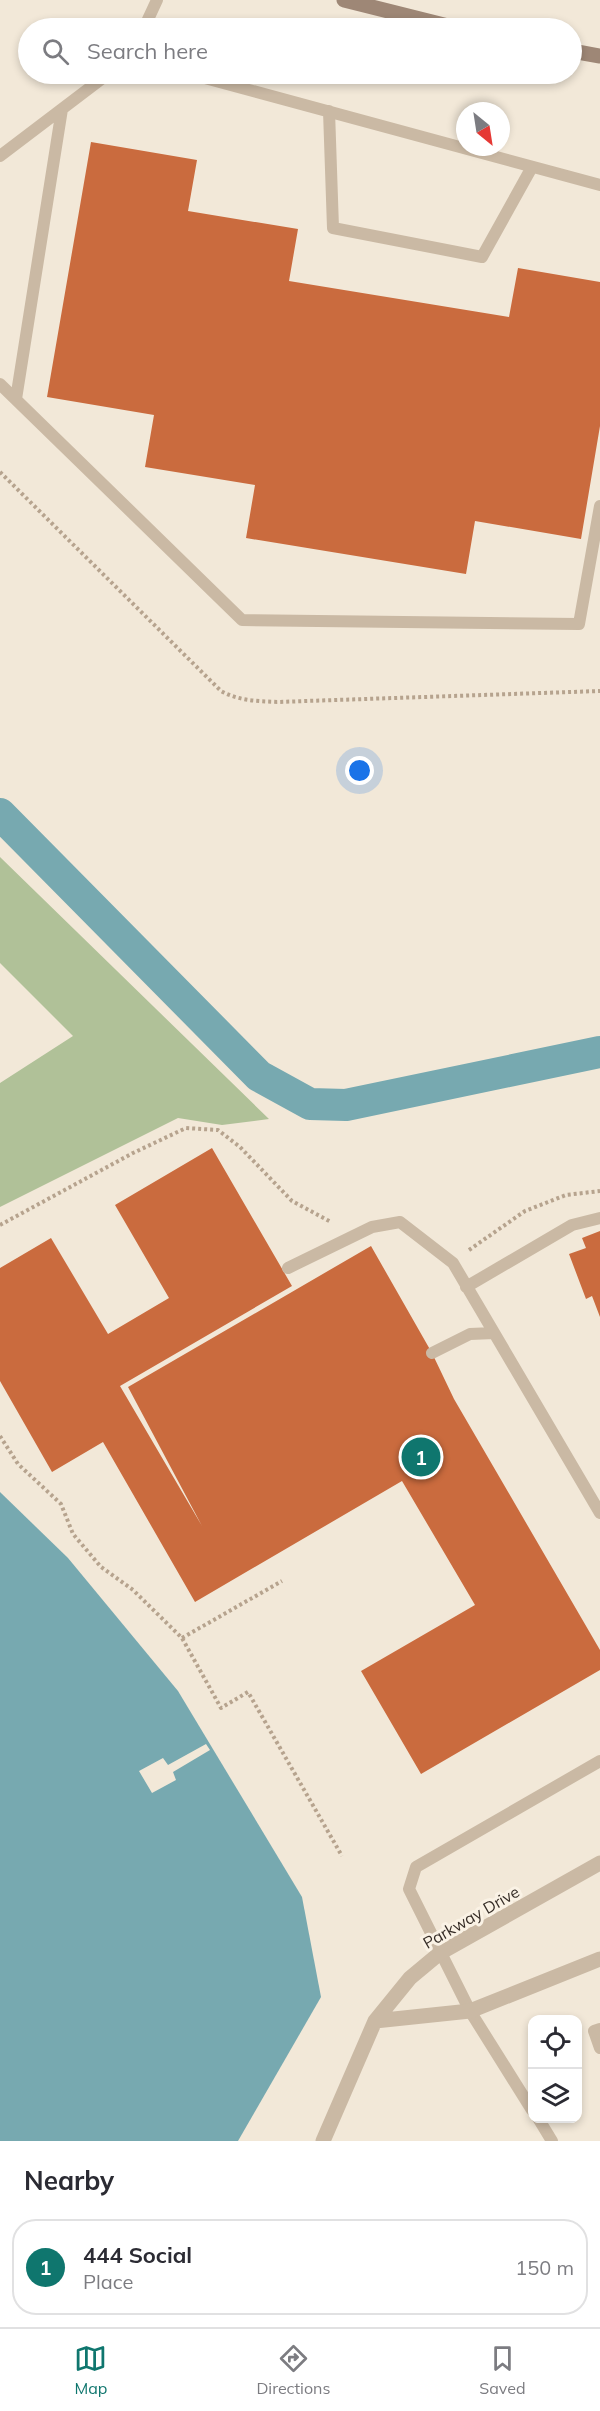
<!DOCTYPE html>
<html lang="en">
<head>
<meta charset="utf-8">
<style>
  :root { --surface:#fff; --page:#f7f7f7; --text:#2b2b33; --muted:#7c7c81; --line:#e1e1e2; --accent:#0f766e }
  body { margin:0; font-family:Mulish,sans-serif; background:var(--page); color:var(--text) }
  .controls { position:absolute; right:18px; bottom:18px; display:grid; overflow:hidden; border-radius:12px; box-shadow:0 3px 9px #0003 }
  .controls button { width:54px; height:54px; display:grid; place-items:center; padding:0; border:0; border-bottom:2px solid var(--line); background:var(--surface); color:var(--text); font:30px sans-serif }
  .compass { position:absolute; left:456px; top:102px; width:54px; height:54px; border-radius:50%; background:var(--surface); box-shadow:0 3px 9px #0003; rotate:150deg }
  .you { position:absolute; left:360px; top:771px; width:21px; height:21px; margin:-15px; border:4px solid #fff; border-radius:50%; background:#1a73e8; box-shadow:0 0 0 9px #1a73e833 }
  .badge { display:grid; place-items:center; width:39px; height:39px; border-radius:50%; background:var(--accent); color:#fff; font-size:20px; font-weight:700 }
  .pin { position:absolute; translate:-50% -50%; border:3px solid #fff; box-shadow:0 2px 6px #0006 }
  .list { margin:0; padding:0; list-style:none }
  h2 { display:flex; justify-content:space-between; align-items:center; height:78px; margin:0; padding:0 24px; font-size:26px }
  h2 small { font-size:20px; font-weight:400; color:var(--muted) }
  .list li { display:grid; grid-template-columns:39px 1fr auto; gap:18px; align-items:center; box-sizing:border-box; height:96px; margin:0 12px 12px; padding:0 12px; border:2px solid var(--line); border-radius:24px }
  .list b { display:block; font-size:22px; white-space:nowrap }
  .list p { margin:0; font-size:20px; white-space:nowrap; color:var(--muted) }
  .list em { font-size:20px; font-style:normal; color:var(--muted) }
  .icon { flex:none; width:33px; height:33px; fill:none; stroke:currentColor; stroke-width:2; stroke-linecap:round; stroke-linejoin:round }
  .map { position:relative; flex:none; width:600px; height:2141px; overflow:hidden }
  .search { position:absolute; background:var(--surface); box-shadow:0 3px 9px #0003; left:18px; right:18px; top:18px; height:66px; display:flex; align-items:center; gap:15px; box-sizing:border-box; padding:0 21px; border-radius:33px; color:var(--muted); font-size:22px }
  .sheet { height:186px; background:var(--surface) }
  nav { display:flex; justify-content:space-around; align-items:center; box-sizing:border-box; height:84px; border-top:2px solid var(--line); background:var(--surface); font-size:16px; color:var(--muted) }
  nav a { display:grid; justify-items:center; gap:3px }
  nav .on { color:var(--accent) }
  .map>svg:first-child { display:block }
</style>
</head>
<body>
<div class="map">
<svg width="600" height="2141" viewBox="0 0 600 2141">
  <rect width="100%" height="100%" fill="#f2e8d8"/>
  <path fill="#b0c198" d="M0 857 269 1119 222 1125 178 1118 0 1207V1083L73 1036 0 963Z"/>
  <path fill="#77a9b0" d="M0 1492 68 1558 178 1691 302 1897 321 1997 238 2141H0Z"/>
  <path fill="#f2e8d8" d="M206 1744 210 1750 173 1772 176 1780 152 1793 139 1771 163 1758 168 1765Z"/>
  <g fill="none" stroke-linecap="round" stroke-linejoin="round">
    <path stroke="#77a9b0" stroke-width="32" d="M0 814 259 1076 310 1104 346 1105 600 1052"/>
  </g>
  <path fill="#ca6b3e" d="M91 142 197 160 188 211 298 229 289 281 509 317 518 268 600 282V426L581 539 475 521 466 574 246 538 255 485 145 467 154 415 47 397Z
    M212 1148 292 1286 120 1386 202 1526 128 1387 371 1246 432 1353 454 1399 600 1650V1670L421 1774 361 1671 475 1605 402 1481 195 1602 103 1442 52 1472 0 1381V1268L51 1238 108 1334 169 1298 115 1205Z
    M600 1231V1317L592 1296 586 1299 569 1254 586 1248 582 1238Z"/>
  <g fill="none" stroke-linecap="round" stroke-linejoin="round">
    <path stroke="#b6a38e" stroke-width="4" stroke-dasharray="3 3" stroke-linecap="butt" d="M0 472 221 691C239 701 257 701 277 702L600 691
      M0 1225 133 1153 186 1128 218 1130 240 1147 292 1201 331 1222
      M469 1250 525 1211 566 1195 600 1191
      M0 1436 18 1464 61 1504 73 1534 101 1567 133 1590 182 1638 221 1708 248 1692 342 1856
      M182 1638 282 1581"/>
    <path stroke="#cab9a4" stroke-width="12" d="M144 28 157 0
      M190 74 600 185
      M329 111 333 228 482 257 532 167
      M0 156 108 74
      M0 384 242 620 579 624 600 506
      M16 399 62 109
      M288 1268 372 1227 400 1222 453 1263 600 1513
      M466 1287 572 1225 600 1218
      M432 1353 470 1334 494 1333
      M600 2029 594 2031 600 2048
      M532 2110 470 2011 409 1889 416 1867 600 1761
      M538 2118 552 2141"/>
    <path stroke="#cab9a4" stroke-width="15" d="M375 2021 470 2011 600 1959
      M323 2141 375 2021 410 1978 440 1953 600 1863"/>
    <path stroke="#9e8776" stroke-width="15" d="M344 0 456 28
      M572 51 600 56"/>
  </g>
  <g text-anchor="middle" stroke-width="6" stroke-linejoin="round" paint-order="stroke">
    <g font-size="16" fill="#352c26" stroke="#faf2e5">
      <text transform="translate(471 1917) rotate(-30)" y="6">Parkway Drive</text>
    </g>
  </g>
</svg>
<div class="controls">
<button><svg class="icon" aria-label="locate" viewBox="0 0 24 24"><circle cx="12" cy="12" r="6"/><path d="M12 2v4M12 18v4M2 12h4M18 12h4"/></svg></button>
<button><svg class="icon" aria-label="layers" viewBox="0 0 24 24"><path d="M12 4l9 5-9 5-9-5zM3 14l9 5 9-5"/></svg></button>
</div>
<svg class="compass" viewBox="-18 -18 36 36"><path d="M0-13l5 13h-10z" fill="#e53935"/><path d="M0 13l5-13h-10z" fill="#7c7c81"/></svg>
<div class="you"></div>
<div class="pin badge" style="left:421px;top:1457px">1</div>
<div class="search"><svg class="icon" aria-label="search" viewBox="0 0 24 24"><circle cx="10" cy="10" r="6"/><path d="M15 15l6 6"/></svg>Search here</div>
</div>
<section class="sheet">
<h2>Nearby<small></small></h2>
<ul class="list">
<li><span class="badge">1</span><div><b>444 Social</b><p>Place</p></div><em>150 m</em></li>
</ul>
</section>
<nav>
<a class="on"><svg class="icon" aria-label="map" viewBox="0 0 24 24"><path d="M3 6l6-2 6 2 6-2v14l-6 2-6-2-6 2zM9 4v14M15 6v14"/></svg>Map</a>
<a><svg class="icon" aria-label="directions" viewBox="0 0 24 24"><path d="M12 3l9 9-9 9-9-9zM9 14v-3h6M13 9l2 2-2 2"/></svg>Directions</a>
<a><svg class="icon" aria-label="saved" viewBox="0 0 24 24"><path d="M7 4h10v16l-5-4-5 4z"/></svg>Saved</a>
</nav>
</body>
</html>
